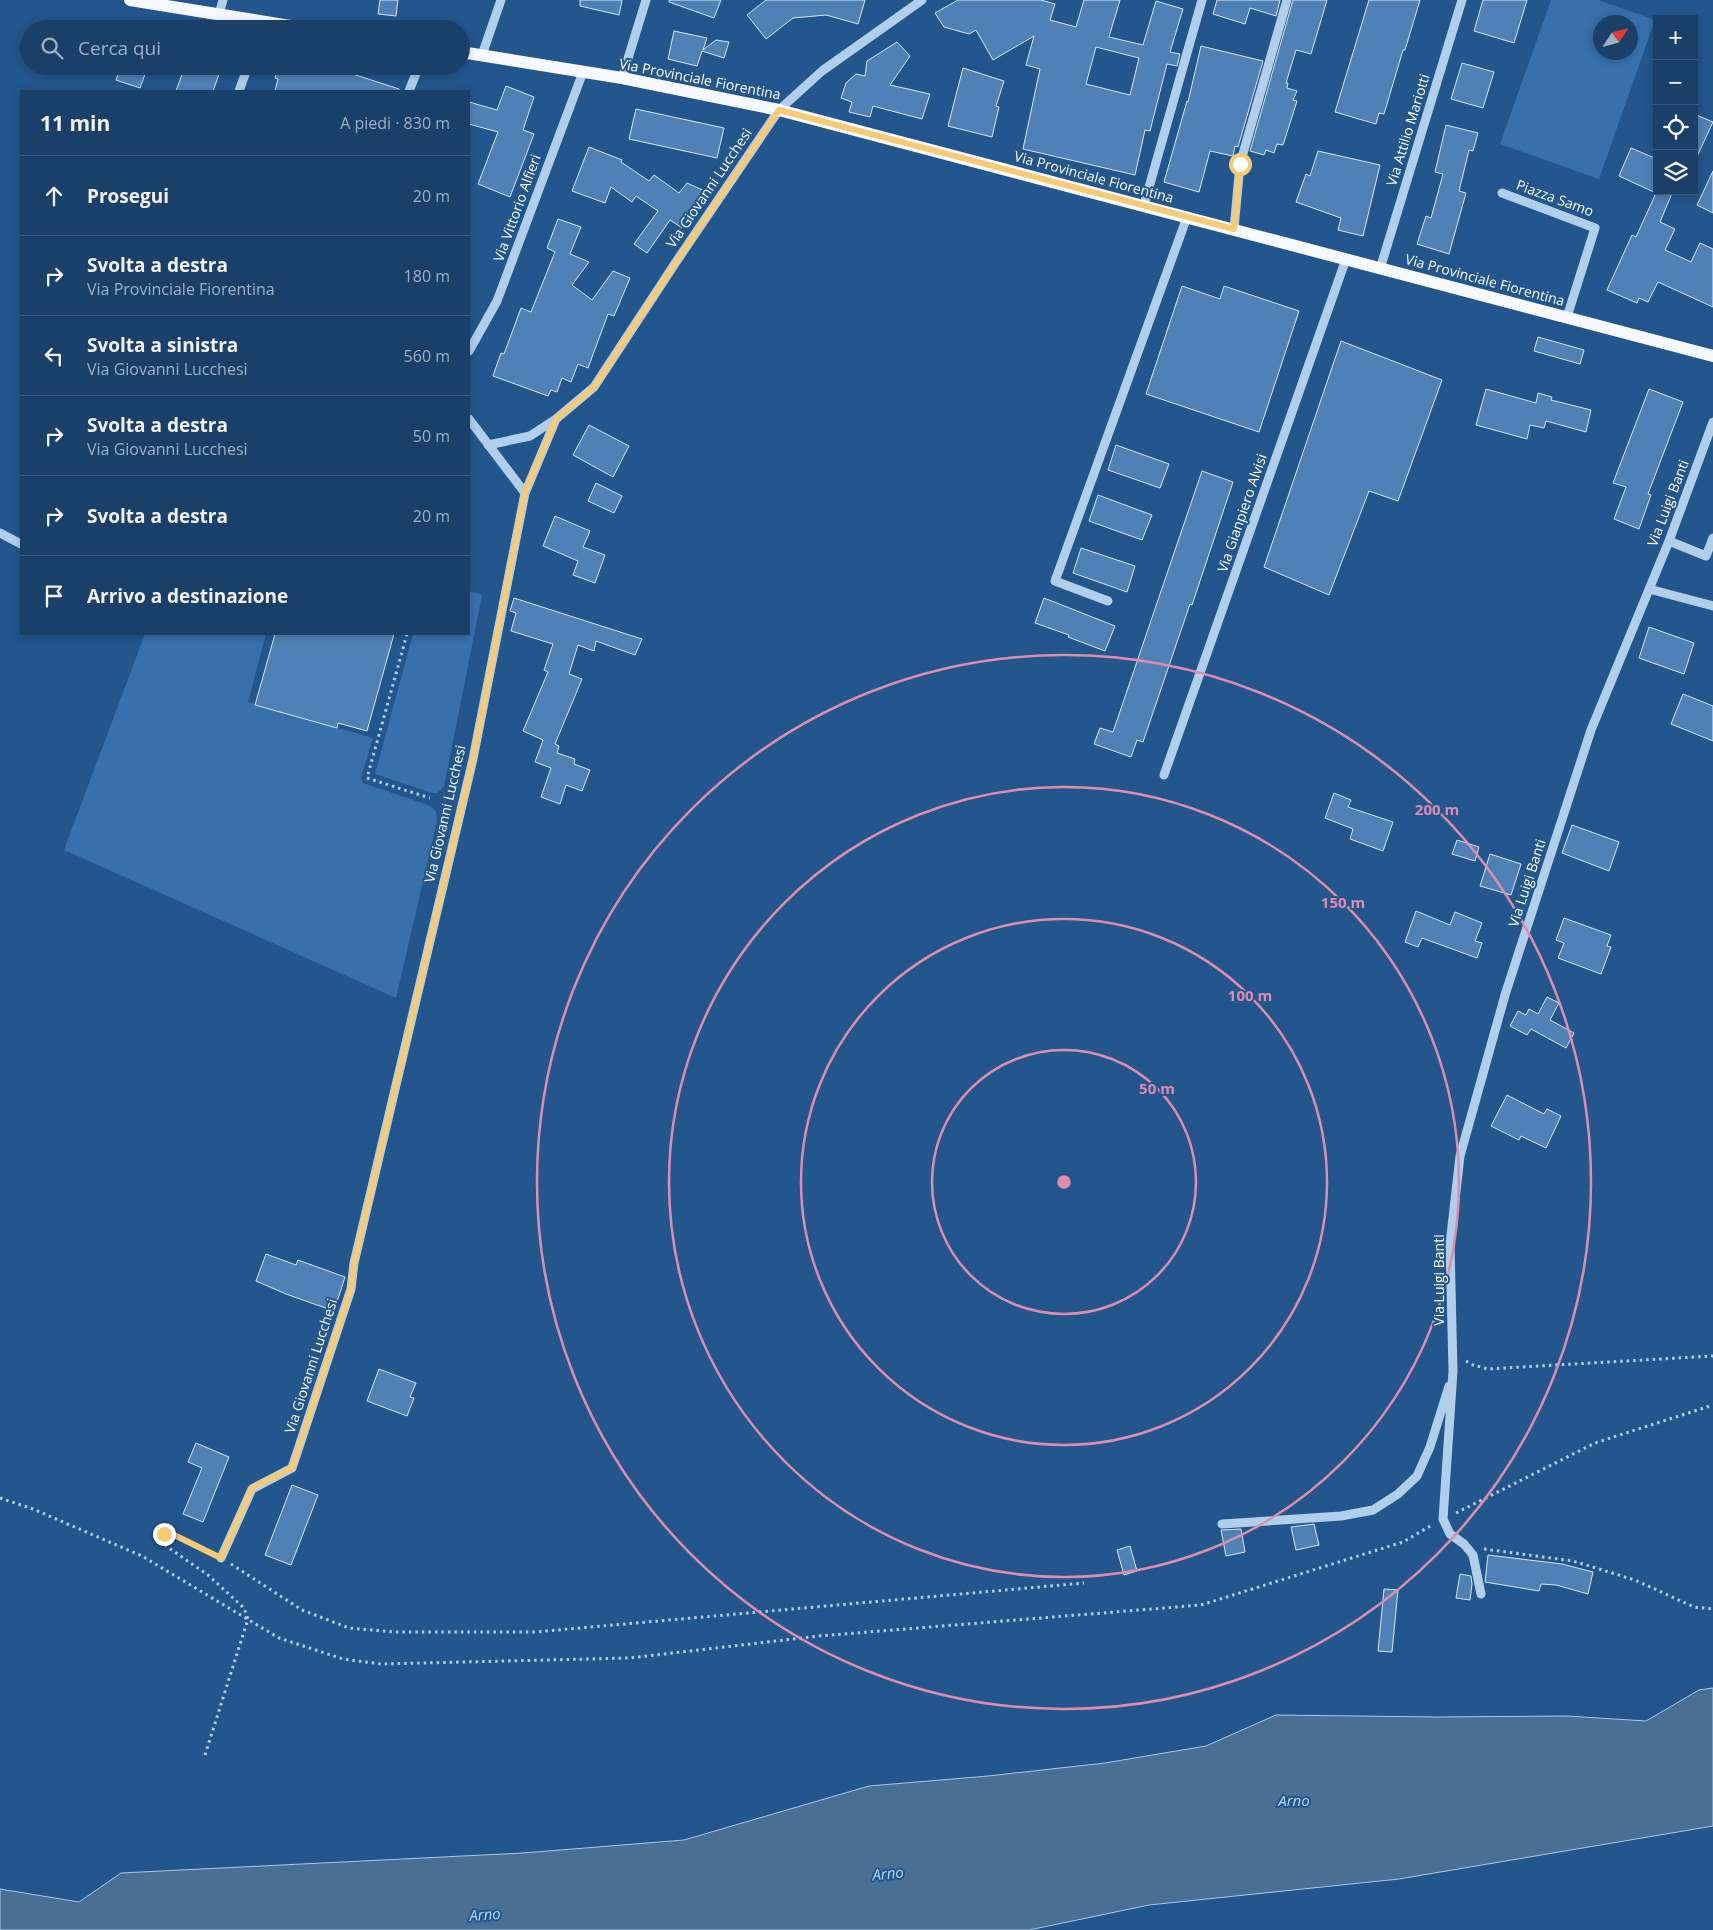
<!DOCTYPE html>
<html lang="it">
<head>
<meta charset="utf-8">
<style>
  :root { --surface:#1a406a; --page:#234770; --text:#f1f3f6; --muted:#9fafc1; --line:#38597e }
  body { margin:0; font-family:"Open Sans",sans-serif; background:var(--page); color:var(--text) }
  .controls { position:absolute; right:15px; top:15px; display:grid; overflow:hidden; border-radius:0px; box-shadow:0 2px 8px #0003 }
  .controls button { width:45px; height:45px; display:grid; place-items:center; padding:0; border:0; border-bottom:1px solid var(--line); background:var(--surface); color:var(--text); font:25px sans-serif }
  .compass { position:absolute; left:1593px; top:15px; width:45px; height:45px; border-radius:50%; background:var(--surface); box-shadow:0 2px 8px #0003; rotate:54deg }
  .stop { position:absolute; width:15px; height:15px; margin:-11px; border:4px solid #f7cb74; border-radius:50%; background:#fff }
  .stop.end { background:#f7cb74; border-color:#fff; box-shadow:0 1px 5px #0008 }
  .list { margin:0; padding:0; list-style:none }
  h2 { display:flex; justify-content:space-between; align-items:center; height:65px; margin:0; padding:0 20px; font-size:21px }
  h2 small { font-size:16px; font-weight:400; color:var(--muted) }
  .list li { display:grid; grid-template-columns:32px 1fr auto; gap:15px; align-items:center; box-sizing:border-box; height:80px; padding:0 20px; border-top:1px solid var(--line) }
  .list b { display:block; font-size:19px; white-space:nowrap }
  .list p { margin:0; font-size:16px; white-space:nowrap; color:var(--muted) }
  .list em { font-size:16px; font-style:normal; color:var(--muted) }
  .icon { flex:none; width:28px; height:28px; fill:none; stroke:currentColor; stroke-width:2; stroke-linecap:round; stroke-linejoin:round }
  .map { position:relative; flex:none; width:1713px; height:1930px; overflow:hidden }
  .search { position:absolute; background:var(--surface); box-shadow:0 2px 8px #0003; left:20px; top:20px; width:450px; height:55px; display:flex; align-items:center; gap:12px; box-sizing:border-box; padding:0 18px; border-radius:28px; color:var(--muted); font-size:19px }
  .panel { position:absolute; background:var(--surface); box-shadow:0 2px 8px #0003; left:20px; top:90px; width:450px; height:545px; border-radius:0px }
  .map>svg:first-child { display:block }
</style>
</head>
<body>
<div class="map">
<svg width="1713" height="1930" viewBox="0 0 1713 1930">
  <rect width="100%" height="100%" fill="#23568d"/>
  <path fill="#3770aa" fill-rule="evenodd" d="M1551 0H1598L1655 20 1599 179 1500 144ZM1630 22V52H1600V22Z
    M469 591 482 595 444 787 437 793H432L375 774 413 634H469Z
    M145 634H266L248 702 373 738 361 778 363 783 428 805C436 808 437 813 437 821L396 998 64 850Z"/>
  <path fill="#4a6e94" stroke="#a5c9ec" d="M1713 1688V1826L1399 1879 1149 1905 1029 1930H0V1889L79 1902 121 1873 523 1853 684 1840 869 1786 988 1776 1105 1763 1206 1746 1276 1715 1437 1717 1567 1716 1646 1721 1699 1690Z"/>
  <path fill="#5081b6" stroke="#d6e7f8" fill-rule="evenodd" d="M380 0H398L396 16 378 14Z
    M580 0H622L619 15 580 6Z
    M669 0H721L714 18 669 2Z
    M766 0H865L858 24 826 15 793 18 766 39 747 15Z
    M958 0H1041L1055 4 1050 20 1076 27 1084 0H1120L1109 37 1143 45 1156 1 1183 9 1170 52 1180 54 1177 66 1167 64 1150 131 1145 130 1135 175 1023 149 1040 69 1026 65 1034 36 993 60 976 30 969 34 944 27 935 13ZM1096 47 1139 58 1130 95 1086 84Z
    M1217 0H1280L1276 16 1250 8 1245 24 1213 14Z
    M1293 0H1327L1311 54 1296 50 1286 83H1288L1287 88 1297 91 1293 100 1297 101 1283 145 1277 144 1274 153 1266 150 1264 155 1250 151Z
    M1369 0H1420L1405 50H1403L1384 114 1379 113 1376 124 1335 112Z
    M1483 0H1527L1514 43 1474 31Z
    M674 31 707 38 703 50 716 40 729 42 724 58 702 51 697 66 668 59Z
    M897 42 910 56 890 85 930 94 922 119 873 106 870 117 849 112 852 102 841 98 846 83 856 74 865 76 867 61Z
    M1201 46 1263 61 1238 147 1235 146 1233 156 1210 151 1199 192 1164 182 1187 101 1188 102Z
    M1462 63 1494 72 1483 108 1451 99Z
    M121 66H148L140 88 116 80Z
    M185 66H222L213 91H176Z
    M279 66H328L399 89V91H275L278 79 275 78Z
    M963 68 1004 81 996 106 999 107 992 137 948 126Z
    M506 86 534 97 523 130 534 134 510 197 478 184 498 132 469 124V102L497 110Z
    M636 109 724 128 717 158 629 139Z
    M1694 114 1713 122 1694 163Z
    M1446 125 1478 133 1473 151 1469 150 1459 191 1466 193 1449 254 1417 244 1426 216 1431 218 1443 174 1435 172Z
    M589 147 622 160 621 162 649 181 654 175 679 193 687 183 707 192 682 228 670 220 647 253 634 244 658 211 636 196 632 202 611 187 605 203 572 191Z
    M1631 148 1657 159V191H1673L1660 222 1675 229 1665 250 1691 262 1700 243 1713 249V307L1658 282 1648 302 1639 298 1637 303 1607 290 1632 235 1636 237 1656 193 1619 176Z
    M1318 151 1380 165 1363 236 1338 230 1341 218 1296 202 1306 174 1310 176Z
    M1713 171V213L1697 205Z
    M558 219 581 227 570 254 589 262 572 285 592 300 613 271 630 278 614 316 608 314 588 368 578 364 571 382 562 378 557 392 551 390 548 396 493 376 501 353 504 354 521 308 531 312 555 252 547 248Z
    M1182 286 1220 299 1224 286 1299 311 1259 432 1146 394Z
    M1538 337 1584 350 1580 364 1534 351Z
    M1341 341 1442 380 1398 501 1369 491 1329 595 1264 567Z
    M1486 389 1536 403 1538 393 1552 397 1551 400 1591 410 1586 432 1546 421 1544 428 1530 425 1527 439 1476 425Z
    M1649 389 1683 402 1648 494 1651 495 1639 529 1614 519 1626 487 1613 483Z
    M589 425 629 446 613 477 573 455Z
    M1116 445 1169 464 1160 488 1108 470Z
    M1202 471 1233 482 1192 605 1190 604 1143 742 1137 740 1131 757 1094 744 1100 728 1113 732Z
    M596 483 622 496 614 513 588 501Z
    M1098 495 1152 515 1142 540 1089 521Z
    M555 516 590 531 583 547 605 555 595 583 573 575 578 561 543 546Z
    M1081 548 1135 566 1127 592 1073 573Z
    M514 598 642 639 635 655 596 641 594 651 578 645 569 674 582 679 555 744 559 746 557 753 575 759 574 764 590 770 582 791 566 785 560 804 541 797 551 768 535 762 543 740 523 731 548 672 544 670 553 644 511 631 516 613 510 611Z
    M1044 598 1115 626 1105 651 1068 637 1069 635 1035 623Z
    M1649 627 1694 643 1684 674 1639 658Z
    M275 634H394L367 731 338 723 337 728 255 705Z
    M1683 694 1713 706V741L1671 724Z
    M1334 793 1351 800 1348 807 1393 822 1383 851 1350 839 1353 829 1325 818Z
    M1572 825 1619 842 1609 871 1562 853Z
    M1457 840 1479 847 1475 861 1452 854Z
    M1490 854 1521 864 1511 895 1480 886Z
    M1416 911 1450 925 1455 912 1482 923 1475 941 1482 943 1477 958 1422 938 1418 947 1405 942Z
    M1564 918 1611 935 1607 946 1611 947 1601 974 1558 958 1564 943 1556 940Z
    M1547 997 1559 1003 1550 1020 1574 1033 1566 1048 1531 1029 1527 1035 1510 1026 1518 1011 1526 1015 1529 1009 1538 1014Z
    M1507 1095 1544 1114 1547 1109 1561 1116 1546 1148 1521 1136 1519 1140 1491 1126Z
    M266 1254 296 1265 298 1260 345 1277 334 1311 286 1294 256 1281Z
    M379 1369 416 1383 410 1397 414 1398 407 1416 367 1401Z
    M196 1443 229 1457 203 1522 183 1514 202 1468 188 1462Z
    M292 1485 318 1495 291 1565 265 1555Z
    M1314 1524 1319 1545 1296 1550 1291 1527Z
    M1241 1529 1245 1552 1226 1556 1221 1530Z
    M1130 1546 1137 1571 1124 1575 1117 1550Z
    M1488 1555 1562 1564 1593 1572 1588 1594 1556 1585 1541 1584 1539 1591 1485 1582Z
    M1460 1574 1471 1576 1472 1584 1470 1600 1456 1598Z
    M1384 1589 1398 1590 1392 1652 1378 1651Z"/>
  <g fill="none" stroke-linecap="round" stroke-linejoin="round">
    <path stroke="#b1ceeb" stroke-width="3" stroke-dasharray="2.5 4" stroke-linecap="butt" d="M407 634 367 778 430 798
      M1466 1361 1473 1365 1488 1369 1713 1356
      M0 1498 33 1509 142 1556 279 1638 343 1659 381 1664 629 1658 819 1636 1201 1605 1403 1542 1432 1525
      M1456 1513 1595 1443 1713 1405
      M1484 1549 1573 1561 1635 1580 1694 1607 1713 1609
      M231 1564 302 1610 349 1628 395 1632H535L1084 1583
      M205 1755 248 1619 244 1608 208 1575 166 1546 162 1539 164 1534 170 1533 211 1553"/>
    <path stroke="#b1ceeb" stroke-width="9" d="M219 14 223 0
      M482 55 501 0
      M622 78 646 0
      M239 91 248 66
      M409 91 419 66
      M1502 193 1595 228 1567 317
      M1144 205 1202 0
      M1234 229 1240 164 1287 0
      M1380 269 1462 0
      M469 351 497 301 583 72
      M469 419 525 493
      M488 445 530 436 556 419
      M0 533 21 544
      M1669 541 1706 556 1713 538
      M1649 589 1713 606
      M1108 601 1055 581 1187 217
      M1164 775 1346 259
      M1222 1524 1341 1516 1373 1510 1398 1494 1417 1476 1430 1447 1449 1386
      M221 1558 252 1489 292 1468 351 1289 354 1263 473 759 525 493 556 419 594 387 676 262 779 110 822 71 922 0
      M1481 1594 1473 1555 1464 1544 1450 1534 1443 1519 1453 1371 1450 1244 1460 1156 1505 995 1591 730 1669 541 1713 422"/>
    <path stroke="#f6fafe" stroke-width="12" d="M130 0 309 29
      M461 52 622 78 779 110 1713 356"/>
  </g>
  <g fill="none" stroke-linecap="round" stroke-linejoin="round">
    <path stroke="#f7cb74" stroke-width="6" d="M164 1534 170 1533 221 1558 252 1488 292 1468 351 1289 354 1263 473 759 525 492 556 419 594 387 676 262 779 110 1234 229 1240 164"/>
  </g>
  <g fill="none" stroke="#e08cad" stroke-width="2.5">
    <circle cx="1064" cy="1182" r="132"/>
    <circle cx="1064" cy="1182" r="263"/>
    <circle cx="1064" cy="1182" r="395"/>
    <circle cx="1064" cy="1182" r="527"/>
  </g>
  <g text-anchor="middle" stroke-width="4" stroke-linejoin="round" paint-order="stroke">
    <g font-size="14" fill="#fff" stroke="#23568d">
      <text transform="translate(700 79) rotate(11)" y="5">Via Provinciale Fiorentina</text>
      <text transform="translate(1408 130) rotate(-73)" y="5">Via Attilio Mariotti</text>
      <text transform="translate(1094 177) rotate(15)" y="5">Via Provinciale Fiorentina</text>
      <text transform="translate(709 188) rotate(-56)" y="5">Via Giovanni Lucchesi</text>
      <text transform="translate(1555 198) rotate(20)" y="5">Piazza Samo</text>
      <text transform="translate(517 208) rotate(-70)" y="5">Via Vittorio Alfieri</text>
      <text transform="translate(1485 280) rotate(15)" y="5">Via Provinciale Fiorentina</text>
      <text transform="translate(1668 503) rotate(-69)" y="5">Via Luigi Banti</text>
      <text transform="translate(1242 513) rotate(-71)" y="5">Via Gianpiero Alvisi</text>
      <text transform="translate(445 814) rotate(-77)" y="5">Via Giovanni Lucchesi</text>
      <text transform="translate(1527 883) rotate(-72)" y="5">Via Luigi Banti</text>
      <text transform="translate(1439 1280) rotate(-90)" y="5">Via Luigi Banti</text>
      <text transform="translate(311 1366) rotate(-72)" y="5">Via Giovanni Lucchesi</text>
    </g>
    <g font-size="15" font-style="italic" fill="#bdd8f2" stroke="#23568d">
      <text x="1294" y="1806">Arno</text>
      <text transform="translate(888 1874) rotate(-6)" y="5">Arno</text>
      <text transform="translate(485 1915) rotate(-4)" y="5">Arno</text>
    </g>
  </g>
  <circle cx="1064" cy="1182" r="8" fill="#e08cad" stroke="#23568d" stroke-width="2.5"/>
  <g font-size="15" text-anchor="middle" font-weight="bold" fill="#e08cad" stroke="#23568d" stroke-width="4" stroke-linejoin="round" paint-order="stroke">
    <text x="1437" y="815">200 m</text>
    <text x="1343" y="908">150 m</text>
    <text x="1250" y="1001">100 m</text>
    <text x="1157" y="1094">50 m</text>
  </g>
</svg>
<div class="controls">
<button>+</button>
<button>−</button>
<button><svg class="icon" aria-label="locate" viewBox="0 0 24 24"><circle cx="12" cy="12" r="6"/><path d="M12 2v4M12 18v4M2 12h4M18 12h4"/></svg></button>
<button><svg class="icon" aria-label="layers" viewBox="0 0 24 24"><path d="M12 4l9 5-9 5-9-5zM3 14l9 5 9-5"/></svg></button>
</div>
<svg class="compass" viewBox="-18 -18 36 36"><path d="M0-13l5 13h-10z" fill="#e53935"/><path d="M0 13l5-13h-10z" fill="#9fafc1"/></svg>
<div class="stop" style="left:1240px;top:164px"></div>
<div class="stop end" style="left:164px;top:1534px"></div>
<div class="search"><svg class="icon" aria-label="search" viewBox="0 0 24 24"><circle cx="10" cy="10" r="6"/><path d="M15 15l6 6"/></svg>Cerca qui</div>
<section class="panel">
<h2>11 min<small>A piedi · 830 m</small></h2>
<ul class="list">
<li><svg class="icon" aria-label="ahead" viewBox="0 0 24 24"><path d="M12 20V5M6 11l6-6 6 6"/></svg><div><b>Prosegui</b></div><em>20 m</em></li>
<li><svg class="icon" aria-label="right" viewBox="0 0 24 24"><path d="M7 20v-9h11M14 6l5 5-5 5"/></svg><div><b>Svolta a destra</b><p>Via Provinciale Fiorentina</p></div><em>180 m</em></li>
<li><svg class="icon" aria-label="left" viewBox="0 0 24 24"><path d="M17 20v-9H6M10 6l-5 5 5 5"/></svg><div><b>Svolta a sinistra</b><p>Via Giovanni Lucchesi</p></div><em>560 m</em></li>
<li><svg class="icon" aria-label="right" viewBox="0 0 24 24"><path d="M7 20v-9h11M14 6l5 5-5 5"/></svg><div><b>Svolta a destra</b><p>Via Giovanni Lucchesi</p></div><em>50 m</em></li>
<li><svg class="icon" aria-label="right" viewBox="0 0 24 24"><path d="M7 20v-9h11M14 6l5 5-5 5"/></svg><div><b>Svolta a destra</b></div><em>20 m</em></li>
<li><svg class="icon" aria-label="arrive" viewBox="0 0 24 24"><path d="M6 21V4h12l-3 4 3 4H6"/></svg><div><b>Arrivo a destinazione</b></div></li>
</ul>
</section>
</div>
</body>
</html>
